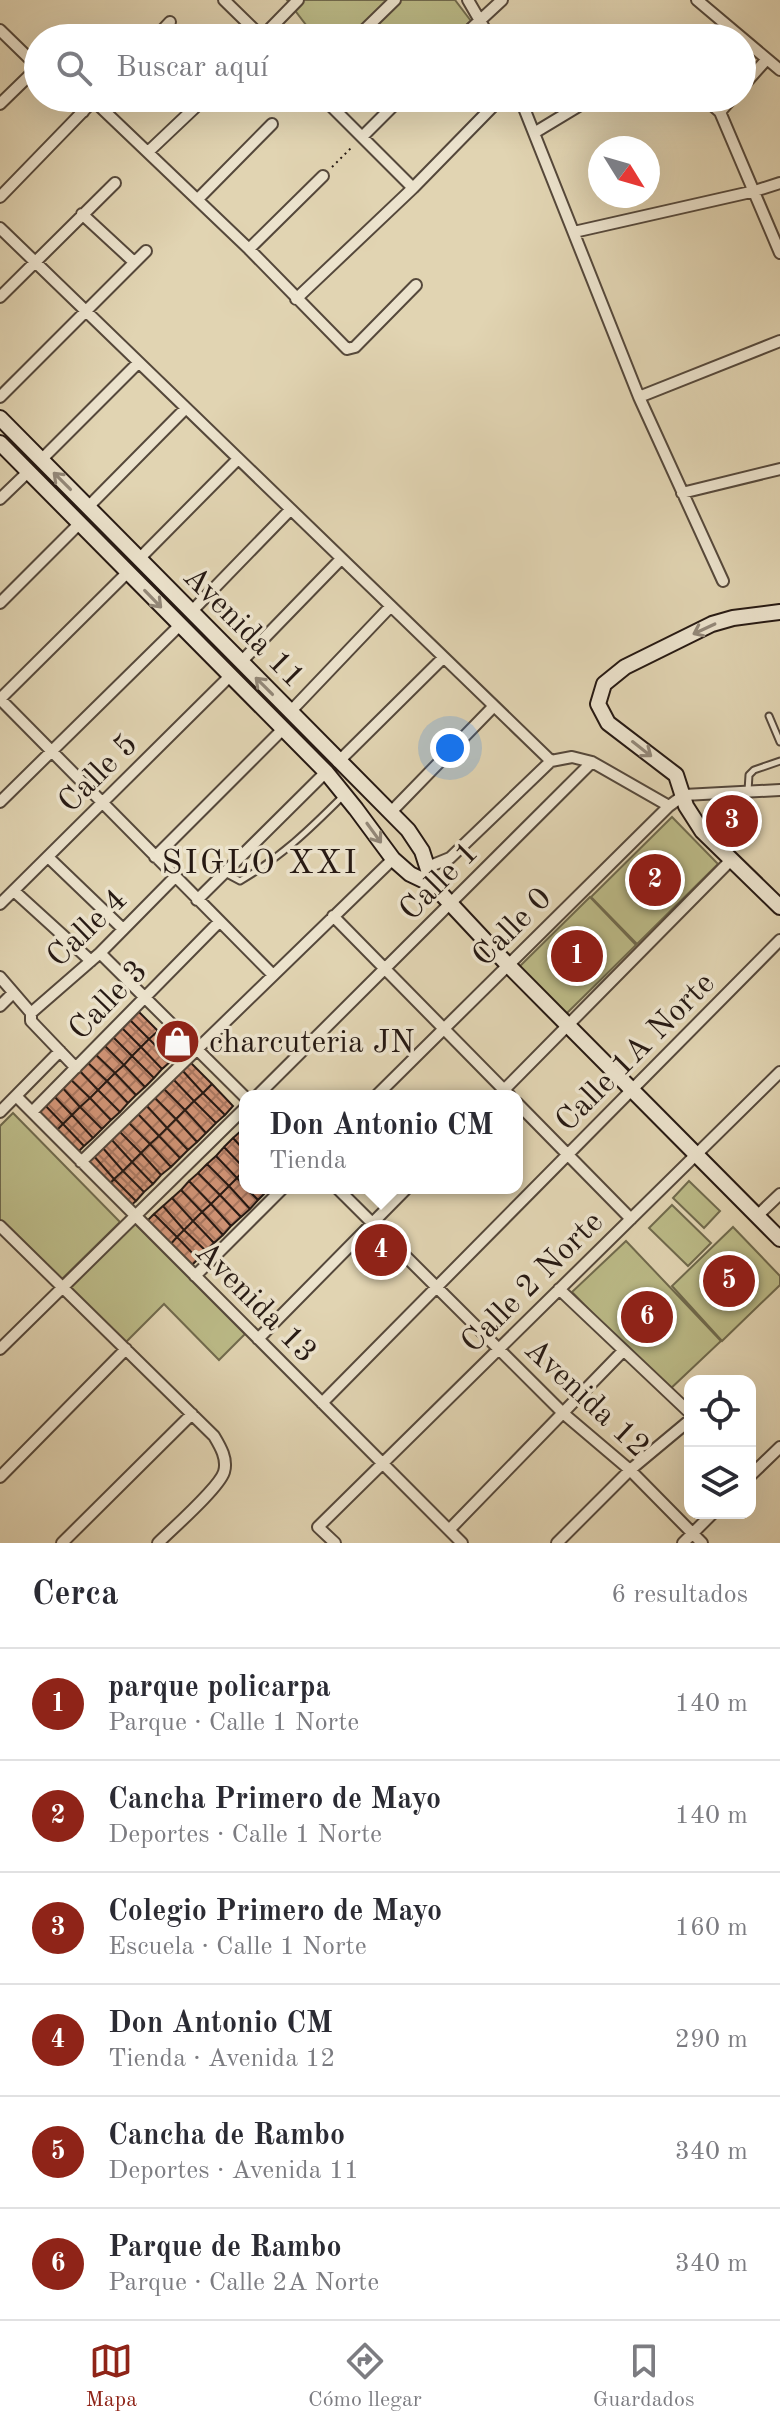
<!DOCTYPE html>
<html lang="es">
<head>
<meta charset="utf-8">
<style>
  :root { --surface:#fff; --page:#f2f2f3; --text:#2b2b33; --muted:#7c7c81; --line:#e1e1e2; --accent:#8f2418 }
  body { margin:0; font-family:"Old Standard TT",serif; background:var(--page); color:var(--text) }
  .controls { position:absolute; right:24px; bottom:24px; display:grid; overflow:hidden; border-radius:16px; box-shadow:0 8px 32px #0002 }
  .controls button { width:72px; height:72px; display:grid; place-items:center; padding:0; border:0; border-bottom:2px solid var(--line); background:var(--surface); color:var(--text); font:40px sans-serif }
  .compass { position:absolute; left:588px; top:136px; width:72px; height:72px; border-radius:50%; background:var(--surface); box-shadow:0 8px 32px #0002; rotate:127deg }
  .you { position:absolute; left:450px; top:748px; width:28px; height:28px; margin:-20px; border:6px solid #fff; border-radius:50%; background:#1a73e8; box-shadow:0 0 0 12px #1a73e833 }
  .badge { display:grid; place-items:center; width:52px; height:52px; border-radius:50%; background:var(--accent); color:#fff; font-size:26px; font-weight:700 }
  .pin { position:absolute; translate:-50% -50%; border:4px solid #fff; box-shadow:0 2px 8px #0006 }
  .popup { position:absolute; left:239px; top:1090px; width:284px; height:104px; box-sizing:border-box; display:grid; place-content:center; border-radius:16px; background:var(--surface); filter:drop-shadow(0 2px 6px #0005); font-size:26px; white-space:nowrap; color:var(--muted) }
  .popup b { font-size:30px; color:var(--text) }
  .popup::after { content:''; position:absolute; left:50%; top:100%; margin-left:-16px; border:16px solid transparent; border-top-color:var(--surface) }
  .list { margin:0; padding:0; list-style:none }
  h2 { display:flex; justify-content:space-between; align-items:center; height:104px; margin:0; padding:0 32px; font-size:34px }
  h2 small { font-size:26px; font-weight:400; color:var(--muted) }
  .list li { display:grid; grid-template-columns:52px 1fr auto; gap:24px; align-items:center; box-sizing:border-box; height:112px; padding:0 32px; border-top:2px solid var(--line) }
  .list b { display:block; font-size:30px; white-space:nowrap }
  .list p { margin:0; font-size:26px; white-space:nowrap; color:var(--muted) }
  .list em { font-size:26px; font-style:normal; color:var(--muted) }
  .icon { flex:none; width:44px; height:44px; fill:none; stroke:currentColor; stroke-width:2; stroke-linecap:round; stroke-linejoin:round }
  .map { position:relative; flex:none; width:780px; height:1543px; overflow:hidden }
  .search { position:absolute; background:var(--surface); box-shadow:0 8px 32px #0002; left:24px; right:24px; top:24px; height:88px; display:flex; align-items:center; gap:20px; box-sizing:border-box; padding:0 28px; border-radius:44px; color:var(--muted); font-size:30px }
  .sheet { height:776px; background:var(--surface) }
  nav { display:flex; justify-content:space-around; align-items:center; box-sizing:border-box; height:112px; border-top:2px solid var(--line); background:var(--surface); font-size:22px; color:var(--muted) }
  nav a { display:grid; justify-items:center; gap:4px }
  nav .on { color:var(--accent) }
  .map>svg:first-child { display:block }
</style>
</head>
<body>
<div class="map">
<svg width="780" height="1543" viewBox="0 0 780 1543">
  <defs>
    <pattern id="building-cross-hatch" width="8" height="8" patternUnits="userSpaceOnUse" patternTransform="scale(2)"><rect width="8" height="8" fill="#d09375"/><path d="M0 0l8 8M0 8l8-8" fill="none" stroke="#a9775f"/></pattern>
  </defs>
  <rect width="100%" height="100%" fill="#e1d4b2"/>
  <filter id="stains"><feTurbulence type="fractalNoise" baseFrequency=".0025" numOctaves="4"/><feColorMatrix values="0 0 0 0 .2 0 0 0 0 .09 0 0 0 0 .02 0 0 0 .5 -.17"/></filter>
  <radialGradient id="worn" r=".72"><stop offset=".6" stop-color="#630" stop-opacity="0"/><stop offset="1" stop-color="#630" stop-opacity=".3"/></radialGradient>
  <path fill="#bbba87" stroke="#706a4d" stroke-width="2" d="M287 0H455L471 21 451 38H316Z
    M672 817 718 864 637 944 591 897Z
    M590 897 636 945 565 1015 518 968Z
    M13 1113 120 1222 61 1280 0 1222V1126Z
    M689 1181 720 1211 704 1228 673 1198Z
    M672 1205 711 1243 688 1266 649 1228Z
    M134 1223 245 1334 219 1360 164 1304 126 1342 70 1288Z
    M733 1227 780 1276V1285L722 1341 672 1286Z
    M626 1241 721 1341 668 1391 572 1292Z"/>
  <path fill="url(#building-cross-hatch)" stroke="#261913" stroke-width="2" d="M135 1008 158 1031 149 1039 127 1017Z
    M127 1017 149 1039 141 1047 119 1025Z
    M119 1025 141 1047 132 1056 110 1034Z
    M158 1031 180 1052 171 1061 149 1039Z
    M110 1034 132 1056 124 1065 102 1043Z
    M149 1039 171 1061 162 1069 141 1047Z
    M102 1043 124 1065 115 1073 93 1052Z
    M141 1047 162 1069 154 1078 132 1056Z
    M93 1052 115 1073 107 1081 85 1060Z
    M132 1056 154 1078 145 1087 124 1065Z
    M85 1060 107 1081 98 1090 77 1068Z
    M191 1063 212 1084 203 1093 182 1070Z
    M124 1065 145 1087 136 1095 115 1073Z
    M77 1068 98 1090 90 1098 68 1077Z
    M182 1070 203 1093 194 1101 173 1079Z
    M115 1073 136 1095 128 1103 107 1081Z
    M68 1077 90 1098 80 1107 60 1085Z
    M173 1079 194 1101 185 1110 163 1088Z
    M107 1081 128 1103 120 1112 98 1090Z
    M212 1084 233 1106 225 1115 203 1093Z
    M60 1085 80 1107 72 1115 51 1093Z
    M163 1088 185 1110 176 1119 154 1097Z
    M98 1090 120 1112 111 1120 90 1098Z
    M51 1093 72 1115 63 1124 42 1102Z
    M203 1093 225 1115 216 1123 194 1101Z
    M154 1097 176 1119 167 1128 146 1105Z
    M90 1098 111 1120 102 1129 80 1107Z
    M194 1101 216 1123 206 1133 185 1110Z
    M42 1102 63 1124 55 1132 34 1111Z
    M146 1105 167 1128 159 1136 137 1113Z
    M80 1107 102 1129 93 1138 72 1115Z
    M185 1110 206 1133 197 1142 176 1119Z
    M137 1113 159 1136 150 1144 128 1122Z
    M72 1115 93 1138 84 1146 63 1124Z
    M176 1119 197 1142 188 1150 167 1128Z
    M128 1122 150 1144 141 1153 119 1131Z
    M63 1124 84 1146 76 1154 55 1132Z
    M167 1128 188 1150 180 1158 159 1136Z
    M243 1129 245 1132V1151L233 1138Z
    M119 1131 141 1153 132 1162 111 1139Z
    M159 1136 180 1158 171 1167 150 1144Z
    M233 1138 245 1151V1169L224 1147Z
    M111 1139 132 1162 123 1171 102 1147Z
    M150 1144 171 1167 161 1175 141 1153Z
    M102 1147 123 1171 114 1179 93 1155Z
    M224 1147 245 1169 237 1178 216 1156Z
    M141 1153 161 1175 153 1184 132 1162Z
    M93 1155 114 1179 107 1187 84 1164Z
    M216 1156 237 1178 229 1186 207 1164Z
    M132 1162 153 1184 144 1192 123 1171Z
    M207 1164 229 1186 220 1195 198 1173Z
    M123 1171 144 1192 136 1201 114 1179Z
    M198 1173 220 1195 211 1204 189 1181Z
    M237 1178 258 1200 250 1209 229 1186Z
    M114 1179 136 1201 128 1208 107 1187Z
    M189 1181 211 1204 202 1212 181 1190Z
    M229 1186 250 1209 241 1217 220 1195Z
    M246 1188H262L266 1192 258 1200Z
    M181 1190 202 1212 193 1221 172 1198Z
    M220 1195 241 1217 231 1226 211 1204Z
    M172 1198 193 1221 184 1230 163 1206Z
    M211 1204 231 1226 223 1235 202 1212Z
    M163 1206 184 1230 177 1237 154 1214Z
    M202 1212 223 1235 214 1243 193 1221Z
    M154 1214 177 1237 169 1246 146 1222Z
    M193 1221 214 1243 206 1251 184 1230Z
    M184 1230 206 1251 198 1259 177 1237Z
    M375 1232 398 1257 388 1266 364 1242Z
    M177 1237 198 1259 190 1267 169 1246Z"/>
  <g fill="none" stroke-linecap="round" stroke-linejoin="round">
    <defs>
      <path id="lane" d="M769 716 780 742
        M748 791 749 775 754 770 780 761
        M225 873 240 881C280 858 310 829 342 797"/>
      <path id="street" d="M224 0 263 38
        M468 0 490 38
        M697 0 780 70
        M0 30 38 67
        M262 37 298 0
        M155 38 170 22
        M356 38 395 0
        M461 38 502 0
        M742 87 767 59
        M69 98 83 112
        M323 98 413 188
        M520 98 639 397 723 581
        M704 98 720 112 780 253
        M94 101 249 249 347 349 355 347 416 285
        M0 104 38 67
        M720 112 732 98
        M534 133 592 98
        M362 137 401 98
        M148 152 205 98
        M0 197 96 98
        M198 199 272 124
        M82 214 134 262
        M0 228 551 761
        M574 232 755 191 780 183
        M249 249 323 176
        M0 297 115 183
        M296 299 413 188 501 98
        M0 397 146 251
        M639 397 780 341
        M41 460 138 363
        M682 493 780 469
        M0 499 28 472
        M88 507 186 408
        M139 559 238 459
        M128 572 0 699 273 975
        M0 603 80 523
        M191 612 290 510
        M241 662 341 559
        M290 712 390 607
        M338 762 443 658
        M0 802 179 626
        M390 813 493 707
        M48 857 123 929
        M155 857 283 729
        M428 867 450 858 551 761 572 757 592 762 669 806
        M14 891 91 961
        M197 900 326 772
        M0 904 230 676
        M333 916 510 1096
        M100 953 245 1097
        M0 977 31 1013V1021L76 1068
        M0 1006 13 993
        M31 1013 100 953 174 878
        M16 1096 462 1543
        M257 1096 592 762
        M376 1096 669 806 684 795 780 790
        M498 1096 731 860
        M517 1103 631 1219
        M0 1112 60 1051
        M32 1112 219 922
        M81 1162 393 859
        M337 1188 564 1414 630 1470 702 1543
        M757 1216 780 1194
        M0 1226 214 1436C220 1446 228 1459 224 1472 219 1488 172 1529 158 1543
        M195 1276 283 1188
        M559 1289 690 1413
        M258 1339 407 1188
        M0 1349 245 1108
        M322 1403 780 940
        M750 1476 780 1447
        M0 1477 126 1349
        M449 1530 623 1351
        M62 1543 192 1414
        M335 1543 318 1527 780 1072
        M557 1543 630 1470 690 1420
        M683 1543 713 1513"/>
      <path id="secondary" d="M0 418 408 830 422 851 433 885
        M0 443 326 772 356 809 393 859 410 874 433 885 508 965 780 1239
        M780 612 733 618 712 624 625 667 604 684 598 704 608 723 676 775 686 806 702 831 780 907"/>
    </defs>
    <use href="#lane" stroke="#55483b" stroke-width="9"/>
    <use href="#street" stroke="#55483b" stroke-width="14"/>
    <use href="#secondary" stroke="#261913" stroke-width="18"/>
    <path stroke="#261913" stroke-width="2" stroke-dasharray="2 4" stroke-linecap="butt" d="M332 167 353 146"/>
    <use href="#lane" stroke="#ece3cd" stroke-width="5"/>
    <use href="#street" stroke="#ece3cd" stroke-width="10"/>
    <use href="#secondary" stroke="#ece3cd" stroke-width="14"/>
  </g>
  <defs><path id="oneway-shaft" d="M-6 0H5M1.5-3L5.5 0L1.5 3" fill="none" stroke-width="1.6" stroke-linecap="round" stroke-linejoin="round" transform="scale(2)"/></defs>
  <g stroke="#938879">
    <use href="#oneway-shaft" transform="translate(62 481) rotate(-135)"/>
    <use href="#oneway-shaft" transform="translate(153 599) rotate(46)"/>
    <use href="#oneway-shaft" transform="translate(704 629) rotate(155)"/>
    <use href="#oneway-shaft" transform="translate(264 686) rotate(-135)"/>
    <use href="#oneway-shaft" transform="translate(642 749) rotate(38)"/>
    <use href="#oneway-shaft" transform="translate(374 833) rotate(54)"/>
  </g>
  <defs>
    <symbol id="shop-disc" viewBox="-11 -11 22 22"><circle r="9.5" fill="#8f2418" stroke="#ece3cd"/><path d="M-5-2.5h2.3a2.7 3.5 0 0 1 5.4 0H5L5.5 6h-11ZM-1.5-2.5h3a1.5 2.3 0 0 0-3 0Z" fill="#fff"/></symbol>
  </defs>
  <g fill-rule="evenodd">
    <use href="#shop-disc" x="152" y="1016" width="51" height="51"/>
  </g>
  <g text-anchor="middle" stroke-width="7" stroke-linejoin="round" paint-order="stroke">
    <g font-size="32" fill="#261913" stroke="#ece3cd">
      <text transform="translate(245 626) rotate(45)" y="11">Avenida 11</text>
      <text transform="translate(97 772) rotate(-45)" y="11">Calle 5</text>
      <text transform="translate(438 880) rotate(-45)" y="11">Calle 1</text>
      <text transform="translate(511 926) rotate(-45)" y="11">Calle 0</text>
      <text transform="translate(86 927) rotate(-44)" y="11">Calle 4</text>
      <text transform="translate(107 999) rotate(-46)" y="11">Calle 3</text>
      <text transform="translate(634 1051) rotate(-45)" y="11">Calle 1A Norte</text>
      <text transform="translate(531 1281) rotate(-45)" y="11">Calle 2 Norte</text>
      <text transform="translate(257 1301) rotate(45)" y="11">Avenida 13</text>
      <text transform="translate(588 1397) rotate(43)" y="11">Avenida 12</text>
    </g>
    <g font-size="32" fill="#261913" stroke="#ece3cd" text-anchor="start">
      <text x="209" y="1052">charcuteria JN</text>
    </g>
    <g font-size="34" letter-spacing="2" fill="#261913" stroke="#ece3cd">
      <text x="260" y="873">SIGLO XXI</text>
    </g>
  </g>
  <rect width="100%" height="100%" filter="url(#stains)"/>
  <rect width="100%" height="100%" fill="url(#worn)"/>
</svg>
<div class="controls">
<button><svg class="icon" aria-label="locate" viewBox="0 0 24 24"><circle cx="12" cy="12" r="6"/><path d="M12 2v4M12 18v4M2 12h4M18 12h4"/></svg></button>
<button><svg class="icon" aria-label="layers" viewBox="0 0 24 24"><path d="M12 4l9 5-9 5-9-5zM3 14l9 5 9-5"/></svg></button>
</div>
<svg class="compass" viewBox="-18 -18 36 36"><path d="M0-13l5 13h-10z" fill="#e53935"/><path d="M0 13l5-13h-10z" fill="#7c7c81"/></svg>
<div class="you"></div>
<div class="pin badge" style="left:577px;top:956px">1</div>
<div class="pin badge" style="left:655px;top:880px">2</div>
<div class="pin badge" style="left:732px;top:821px">3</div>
<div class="pin badge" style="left:381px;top:1250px">4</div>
<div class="popup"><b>Don Antonio CM</b>Tienda</div>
<div class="pin badge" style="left:729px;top:1281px">5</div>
<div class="pin badge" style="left:647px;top:1317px">6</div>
<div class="search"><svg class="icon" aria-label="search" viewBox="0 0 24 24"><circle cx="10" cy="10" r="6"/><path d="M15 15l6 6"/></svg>Buscar aquí</div>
</div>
<section class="sheet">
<h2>Cerca<small>6 resultados</small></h2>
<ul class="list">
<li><span class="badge">1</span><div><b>parque policarpa</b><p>Parque · Calle 1 Norte</p></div><em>140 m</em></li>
<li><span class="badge">2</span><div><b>Cancha Primero de Mayo</b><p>Deportes · Calle 1 Norte</p></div><em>140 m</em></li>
<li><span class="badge">3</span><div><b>Colegio Primero de Mayo</b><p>Escuela · Calle 1 Norte</p></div><em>160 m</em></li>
<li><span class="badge">4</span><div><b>Don Antonio CM</b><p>Tienda · Avenida 12</p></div><em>290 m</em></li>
<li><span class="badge">5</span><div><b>Cancha de Rambo</b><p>Deportes · Avenida 11</p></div><em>340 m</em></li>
<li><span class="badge">6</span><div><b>Parque de Rambo</b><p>Parque · Calle 2A Norte</p></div><em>340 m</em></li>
</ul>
</section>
<nav>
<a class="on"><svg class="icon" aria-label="map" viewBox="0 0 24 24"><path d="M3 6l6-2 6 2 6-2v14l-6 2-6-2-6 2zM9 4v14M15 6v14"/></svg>Mapa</a>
<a><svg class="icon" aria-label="directions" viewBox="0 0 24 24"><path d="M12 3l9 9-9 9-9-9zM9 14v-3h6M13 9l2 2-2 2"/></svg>Cómo llegar</a>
<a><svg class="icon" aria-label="saved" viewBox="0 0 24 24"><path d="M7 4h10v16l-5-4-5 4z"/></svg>Guardados</a>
</nav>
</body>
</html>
